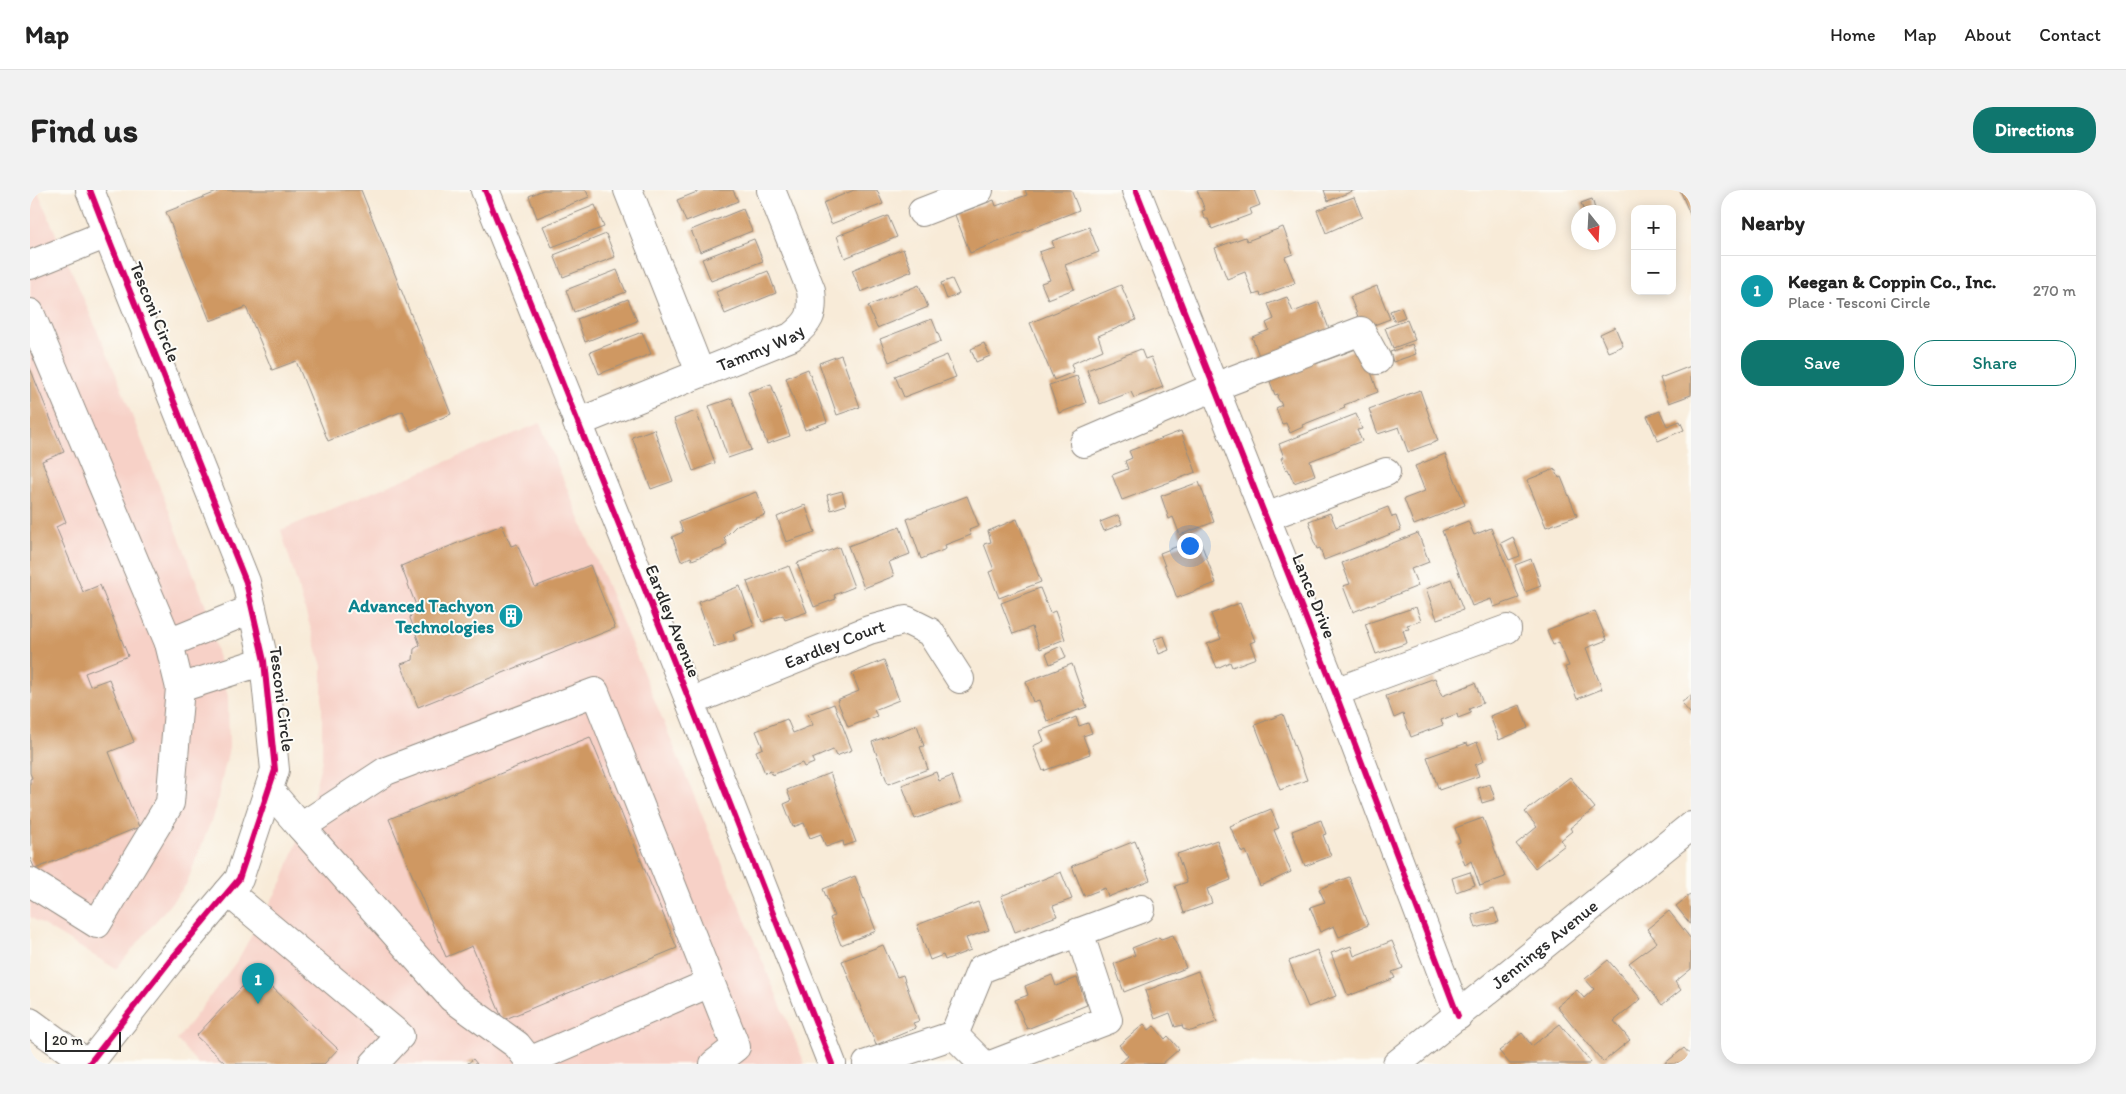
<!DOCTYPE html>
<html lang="en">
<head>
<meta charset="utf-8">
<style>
  :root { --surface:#fff; --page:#f2f2f2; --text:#222; --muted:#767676; --line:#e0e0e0; --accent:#0f766e }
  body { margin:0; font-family:Itim,sans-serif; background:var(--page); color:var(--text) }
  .controls { position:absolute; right:15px; top:15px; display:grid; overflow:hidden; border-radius:10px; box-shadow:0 2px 12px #0003 }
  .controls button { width:45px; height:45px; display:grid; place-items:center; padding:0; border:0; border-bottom:1px solid var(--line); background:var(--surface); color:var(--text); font:25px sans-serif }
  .compass { position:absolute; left:1541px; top:15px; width:45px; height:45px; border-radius:50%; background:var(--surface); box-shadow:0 2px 12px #0003; rotate:162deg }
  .scale { position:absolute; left:15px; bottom:12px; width:76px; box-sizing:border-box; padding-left:5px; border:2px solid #2b2b2b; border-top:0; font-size:14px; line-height:18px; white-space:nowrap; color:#2b2b2b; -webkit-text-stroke:4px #fdfcf7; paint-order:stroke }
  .you { position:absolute; left:1159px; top:355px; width:18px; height:18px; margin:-12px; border:4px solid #fff; border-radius:50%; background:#1a73e8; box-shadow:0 0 0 8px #1a73e833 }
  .badge { display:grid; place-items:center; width:32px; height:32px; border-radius:50%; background:var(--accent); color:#fff; font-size:16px; font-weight:700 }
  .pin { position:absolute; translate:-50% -41px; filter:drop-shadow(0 1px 2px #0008) }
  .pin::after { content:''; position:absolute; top:26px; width:18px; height:15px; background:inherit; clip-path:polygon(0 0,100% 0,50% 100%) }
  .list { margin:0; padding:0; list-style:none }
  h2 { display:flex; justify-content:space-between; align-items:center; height:65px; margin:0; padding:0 20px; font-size:21px }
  h2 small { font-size:16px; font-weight:400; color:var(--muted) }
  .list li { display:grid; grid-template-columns:32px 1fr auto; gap:15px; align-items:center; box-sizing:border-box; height:70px; padding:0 20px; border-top:1px solid var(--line) }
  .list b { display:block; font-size:19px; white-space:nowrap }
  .list p { margin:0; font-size:16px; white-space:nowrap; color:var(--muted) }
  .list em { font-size:16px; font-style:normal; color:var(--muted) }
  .actions { display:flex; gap:10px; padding:15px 20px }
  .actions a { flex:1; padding:11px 0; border:1px solid var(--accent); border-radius:20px; text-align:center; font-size:18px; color:var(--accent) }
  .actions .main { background:var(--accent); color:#fff }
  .map { position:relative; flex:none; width:1661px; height:874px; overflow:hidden; border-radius:20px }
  header { display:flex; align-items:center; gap:30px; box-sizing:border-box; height:70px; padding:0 25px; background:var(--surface); border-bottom:1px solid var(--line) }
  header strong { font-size:24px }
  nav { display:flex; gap:28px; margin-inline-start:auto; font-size:18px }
  .intro { display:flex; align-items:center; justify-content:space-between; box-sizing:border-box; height:120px; padding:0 30px }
  h1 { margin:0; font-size:35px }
  .button { padding:12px 22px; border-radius:20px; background:var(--accent); color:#fff; font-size:18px; font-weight:700 }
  main { display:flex; gap:30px; padding:0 30px }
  aside { flex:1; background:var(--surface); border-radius:20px; box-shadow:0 2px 12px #0003 }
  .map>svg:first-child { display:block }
</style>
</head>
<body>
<header>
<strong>Map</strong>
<nav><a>Home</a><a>Map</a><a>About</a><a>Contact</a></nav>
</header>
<div class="intro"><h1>Find us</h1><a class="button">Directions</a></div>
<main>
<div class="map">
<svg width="1661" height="874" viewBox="0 0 1661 874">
  <rect width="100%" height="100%" fill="#fdfcf7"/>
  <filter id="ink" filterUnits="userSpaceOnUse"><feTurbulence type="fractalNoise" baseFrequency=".02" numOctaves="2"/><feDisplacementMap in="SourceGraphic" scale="10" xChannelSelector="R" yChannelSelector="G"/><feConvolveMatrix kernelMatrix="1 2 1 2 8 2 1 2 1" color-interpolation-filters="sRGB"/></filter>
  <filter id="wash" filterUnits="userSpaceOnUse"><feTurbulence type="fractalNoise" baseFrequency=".0096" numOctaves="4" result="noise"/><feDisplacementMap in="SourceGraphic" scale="20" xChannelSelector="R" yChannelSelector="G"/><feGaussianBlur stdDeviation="1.12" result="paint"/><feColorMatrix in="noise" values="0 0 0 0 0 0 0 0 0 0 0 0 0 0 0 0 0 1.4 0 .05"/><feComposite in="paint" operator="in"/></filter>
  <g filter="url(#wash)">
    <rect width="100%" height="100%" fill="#f8ebd8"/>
    <path fill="#f7d1c7" d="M0 0H7L85 182 176 416 198 507 199 558 185 621 156 695 86 779 0 727Z
      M510 233 775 874H168L147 850 207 771 252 692 280 619 292 570V476L251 340Z"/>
    <g id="blocks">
      <path fill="#cf9862" d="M192 0H331L421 224 381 241 373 221 298 251 266 171 242 180 216 117 180 131 136 22Z
        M513 0H556L559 7 507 28 499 6Z
        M672 0H703L708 11 656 32 647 10Z
        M824 0H847L853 14 801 34 793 13Z
        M995 0H1041L1049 20 940 63 925 25 964 10 966 16 997 5Z
        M1167 0H1224L1230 15 1220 19 1222 24 1182 39 1178 29H1175L1172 21 1175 20Z
        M1294 0H1325L1298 11Z
        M1650 0H1661V27Z
        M1324 7 1332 27 1296 43 1287 20Z
        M1562 9 1566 22H1554L1551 13Z
        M565 15 574 37 522 57 513 36Z
        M713 19 722 41 670 62 661 40Z
        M858 26 867 47 815 68 807 46Z
        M1059 37 1069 62 1035 75 1044 99 1018 109 1011 93 1020 90 1009 62 1024 57 1022 51Z
        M1253 37 1263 64 1255 67 1265 93 1231 106 1230 103 1223 105 1215 82 1197 89 1185 58 1215 47 1217 51Z
        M576 44 585 67 533 87 524 65Z
        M724 49 733 71 681 91 672 69Z
        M873 59 882 81 831 102 822 80Z
        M587 80 596 102 544 122 536 100Z
        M738 81 746 103 695 124 686 102Z
        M922 89 929 104 917 109 911 93Z
        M889 95 898 117 847 138 838 116Z
        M1091 95 1106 130 1068 146 1073 160 1041 174 1044 182 1024 190 1000 133Z
        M1347 96 1360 129 1333 139 1320 107Z
        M1257 107 1263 122 1289 112 1302 147 1232 174 1222 147 1239 140 1236 133 1244 129 1238 114Z
        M598 109 607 131 555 152 547 129Z
        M1371 117 1375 127 1364 131 1360 121Z
        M902 129 911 151 859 172 850 149Z
        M1377 130 1385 150 1363 158 1355 138Z
        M1585 137 1593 156 1578 162 1570 144Z
        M612 142 621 164 569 184 560 162Z
        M954 153 960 166 946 172 941 159Z
        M1382 154 1386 164 1363 172 1360 162Z
        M1111 159 1115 169 1121 167 1133 197 1104 208 1101 202 1070 214 1057 180Z
        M1326 159 1328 164 1334 162 1348 202 1314 215 1315 218 1272 235 1273 237 1260 243 1256 233 1252 234 1246 218 1252 215 1247 207 1248 204 1245 205 1238 186 1284 169 1286 174Z
        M811 165 830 217 807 225 789 173Z
        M917 165 926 187 874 207 865 186Z
        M1661 176V205L1639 213 1630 188Z
        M0 178 34 262 12 271 36 332 26 337 53 402 70 395 98 466 55 483 60 496 79 489 104 552 79 562 109 637 5 679 0 668V589L2 588 0 583Z
        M778 179 797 232 775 240 756 188Z
        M1047 186 1056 213 1029 223 1019 195Z
        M741 194 760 246 737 254 718 202Z
        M1390 200 1408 251 1378 262 1369 237 1348 244 1339 219Z
        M702 208 721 260 698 268 679 216Z
        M666 221 685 273 663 281 644 229Z
        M1630 221 1637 236 1650 231 1654 240 1628 251 1617 226Z
        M1326 224 1332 239 1327 240 1332 251 1280 271 1285 285 1264 293 1258 279 1256 280 1251 268 1254 267 1249 254Z
        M624 239 643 291 621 299 602 247Z
        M1151 241 1166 282 1092 310 1082 285 1098 279 1095 271 1102 268 1099 261Z
        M1415 264 1435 315 1384 335 1374 309 1395 301 1385 276Z
        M1525 279 1529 288 1531 287 1547 326 1516 337 1497 290Z
        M1169 292 1184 332 1150 345 1143 327 1139 329 1131 306Z
        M812 301 816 315 801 320 797 305Z
        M726 302 735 325 707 335 694 348 697 354 693 356V358L662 370 661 367 651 371 642 347 653 342 649 332Z
        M937 306 949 336 939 340 941 345 915 355 916 359 891 369 877 329Z
        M775 315 785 342 756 352 747 327Z
        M1358 317 1362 327 1366 326 1371 340 1294 370 1290 358 1287 359 1282 347 1284 346 1279 331 1300 323 1306 337Z
        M1088 325 1092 334 1074 341 1070 332Z
        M987 329 1011 392 969 408 959 382 964 380 954 354 961 352 958 341Z
        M1438 331 1444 345 1461 338 1489 408 1464 417 1461 409 1442 416 1412 341Z
        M472 335 481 356 487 354 505 397 560 375 585 438 388 517 371 474 383 470 384 459 390 455 380 428 382 422 387 418 371 376Z
        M870 337 880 364 859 372 864 386 834 398 818 356Z
        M1388 343 1399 372 1381 379 1388 396 1323 422 1313 396 1320 394 1312 373Z
        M1483 347 1490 366 1479 370 1471 353Z
        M1169 348 1186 393 1147 408 1130 363Z
        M809 357 824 397 804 405 806 409 784 417 767 373Z
        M1501 369 1511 396 1495 402 1485 375Z
        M759 376 777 422 755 430 753 425 732 432 717 392Z
        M1421 389 1433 420 1407 429 1396 399Z
        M710 396 724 436 703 444 705 450 684 457 668 412Z
        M1010 398 1020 423 1025 421 1035 449 1010 459 1002 437 983 444 971 413Z
        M1210 413 1225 451 1220 453 1226 468 1202 477 1200 472 1187 478 1177 454 1191 449 1181 424Z
        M1386 417 1391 431 1377 435 1379 439 1373 440 1377 453 1346 464 1335 434Z
        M1565 421 1577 450 1556 458 1572 499 1547 509 1535 477 1539 476 1529 452 1523 455 1517 440Z
        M1134 446 1139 460 1129 464 1124 449Z
        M1031 456 1036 467 1020 474 1016 463Z
        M854 470 869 510 844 520 847 526 818 537 807 510 829 501 822 483Z
        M1042 474 1057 517 1017 531 1009 510 1003 512 996 492Z
        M1405 488 1412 506 1445 493 1453 513 1439 519 1441 523 1428 528 1427 524 1411 530 1413 535 1381 547 1373 524 1364 528 1356 506Z
        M1661 505V524L1651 513Z
        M804 514 822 560 806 566 803 560 782 569 784 573 774 577 772 573 742 585 741 581 735 583 726 561 733 558 726 541 757 529 763 543 783 535 778 524Z
        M1490 515 1498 538 1469 550 1460 526Z
        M1253 524 1277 590 1250 600 1225 535Z
        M1046 527 1049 536 1058 533 1062 543 1053 546 1060 564 1013 581 1003 556 1014 551 1010 541Z
        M887 535 894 556 890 557 898 579 858 594 842 552Z
        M560 547 647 758 473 830 442 756 416 767 359 629Z
        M1447 552 1454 571 1445 575 1449 586 1409 600 1397 567 1437 553 1438 556Z
        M906 582 909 591 922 586 931 612 885 629 872 595Z
        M800 583 826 652 814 656 813 651 796 657 791 644 780 648 774 633 763 637 754 614 761 611 757 600Z
        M1540 587 1565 618 1540 638 1542 641 1531 650 1535 655 1505 678 1486 654 1507 637 1495 622Z
        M1460 594 1465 609 1452 613 1448 598Z
        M1241 619 1249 638 1244 640 1261 682 1230 696 1216 661 1212 663 1200 636Z
        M1453 628 1475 687 1450 696 1441 671 1435 675 1427 653 1430 652 1425 638Z
        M1291 630 1296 644 1293 645 1301 666 1275 676 1262 641Z
        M1187 650 1201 690 1177 699 1182 713 1154 723 1145 696 1157 692 1147 664Z
        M1105 651 1120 690 1078 707 1075 698 1054 706 1042 676Z
        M1031 682 1042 709 1023 716 1027 726 985 742 971 706Z
        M1440 682 1445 695 1426 702 1422 688Z
        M825 686 846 741 811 755 800 728 804 726 793 699Z
        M1319 687 1338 735 1309 747 1304 736 1290 742 1280 717 1295 712 1289 699Z
        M1661 704V735L1646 716Z
        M948 712 959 740 936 748 941 760 915 770 913 765 900 770 887 735Z
        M1464 718 1469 732 1446 738 1442 725Z
        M1639 721 1661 749V779L1645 792 1651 800 1632 815 1599 773 1627 752 1617 739Z
        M1143 745 1156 778 1094 802 1084 774 1105 765 1102 758 1129 747 1131 749Z
        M1362 751 1373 778 1362 782 1365 788 1318 806 1301 763 1321 756 1324 766Z
        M853 755 867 787 873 785 889 831 883 833 886 838 846 855 812 771Z
        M1287 760 1306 806 1278 817 1259 771Z
        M1578 770 1611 809 1584 831 1600 850 1573 872 1527 816 1547 800 1554 808 1564 799 1555 789Z
        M1168 781 1187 832 1161 841 1153 839 1152 835 1145 837 1140 823 1125 829 1115 801Z
        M226 782 308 859 294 874H196L166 846Z
        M1022 785 1026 796 1047 788 1057 815 997 839 985 810 998 805 995 796Z
        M1114 834 1119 840 1124 836 1135 849 1138 846 1149 859 1132 874H1088L1098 866 1089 855Z
        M1530 834 1561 872 1559 874H1480L1469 861 1492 843 1502 856Z
        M1654 858 1661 866V874H1634Z
        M443 869 447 874H437Z"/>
    </g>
  </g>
  <g filter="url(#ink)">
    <use href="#blocks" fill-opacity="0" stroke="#928b82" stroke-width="1"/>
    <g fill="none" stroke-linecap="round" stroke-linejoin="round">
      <defs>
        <g id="minor">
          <path d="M455 0 660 512 802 874"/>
          <path d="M598 0 670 182"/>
          <path d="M1106 0 1305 502 1428 826"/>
          <path d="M892 22 949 0"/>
          <path d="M0 75 77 44"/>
          <path d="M0 123 139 453 222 419"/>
          <path id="s1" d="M547 233 761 147C780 132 784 125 781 100L741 0"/>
          <path d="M1054 253 1184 197 1331 141 1347 170"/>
          <path d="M1236 327 1356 282"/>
          <path d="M139 453 150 498 234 471"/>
          <path d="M1305 502 1477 439"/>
          <path id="s2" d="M660 512 839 440 876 430 900 442 930 489"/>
          <path d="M239 600 271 637 356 581 565 502 706 857 684 874"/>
          <path d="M271 637 422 808 487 855 502 874"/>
          <path d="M0 692 67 734 140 613 150 498"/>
          <path d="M198 702 370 846 344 874"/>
          <path d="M924 845 953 874"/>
          <path d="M499 871 680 793"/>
          <path d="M59 874 139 772 209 689 245 580 234 471 216 392 77 44 60 0"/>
          <path d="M837 874 924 845 951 779 1111 719"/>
          <path d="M963 874 1078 830 1049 742"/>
          <path id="s3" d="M1367 874 1661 636"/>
        </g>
        <path id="major" d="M0 832 58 874"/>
      </defs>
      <use href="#minor" stroke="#928b82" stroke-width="30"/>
      <use href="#major" stroke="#928b82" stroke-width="30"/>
      <use href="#minor" stroke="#fff" stroke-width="28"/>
      <use href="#major" stroke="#fff" stroke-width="28"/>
      <defs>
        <path id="cycleway" d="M455 0 660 512 802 874
          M1106 0 1305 502 1428 826
          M59 874 139 772 209 689 245 580 234 471 216 392 77 44 60 0"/>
      </defs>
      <use href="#cycleway" stroke="#fdfcf7" stroke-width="9"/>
      <use href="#cycleway" stroke="#d6006c" stroke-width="6"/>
    </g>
  </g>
  <defs>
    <symbol id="building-disc" viewBox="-11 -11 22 22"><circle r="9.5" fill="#0f9aa8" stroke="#fdfcf7"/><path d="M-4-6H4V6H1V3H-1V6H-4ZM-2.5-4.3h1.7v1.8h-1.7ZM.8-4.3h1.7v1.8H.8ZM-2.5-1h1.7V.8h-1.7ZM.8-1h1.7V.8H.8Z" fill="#fff"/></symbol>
  </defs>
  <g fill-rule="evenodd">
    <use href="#building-disc" x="467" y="412" width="28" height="28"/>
  </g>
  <g text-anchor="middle" stroke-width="4" stroke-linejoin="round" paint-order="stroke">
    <g font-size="18" fill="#2b2b2b" stroke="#fdfcf7">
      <text transform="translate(125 122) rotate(68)" y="6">Tesconi Circle</text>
      <text dy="6" stroke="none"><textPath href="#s1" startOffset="198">Tammy Way</textPath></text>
      <text transform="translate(1284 406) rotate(68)" y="6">Lance Drive</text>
      <text transform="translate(643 431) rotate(68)" y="6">Eardley Avenue</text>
      <text dy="6" stroke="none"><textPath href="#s2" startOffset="156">Eardley Court</textPath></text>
      <text transform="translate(252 509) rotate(83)" y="6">Tesconi Circle</text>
      <text dy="6" stroke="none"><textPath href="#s3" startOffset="190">Jennings Avenue</textPath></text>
    </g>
    <g font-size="18" font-weight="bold" fill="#0d838f" stroke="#fdfcf7" text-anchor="end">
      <text x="464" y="422">Advanced Tachyon<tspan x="464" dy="21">Technologies</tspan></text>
    </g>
  </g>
</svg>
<div class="controls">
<button>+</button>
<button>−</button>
</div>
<svg class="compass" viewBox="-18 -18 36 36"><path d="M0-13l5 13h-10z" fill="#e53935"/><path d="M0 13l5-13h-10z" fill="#767676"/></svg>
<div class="scale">20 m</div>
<div class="you"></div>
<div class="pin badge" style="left:228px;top:814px;background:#0f9aa8">1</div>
</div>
<aside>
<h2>Nearby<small></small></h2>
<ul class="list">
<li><span class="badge" style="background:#0f9aa8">1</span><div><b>Keegan &amp; Coppin Co., Inc.</b><p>Place · Tesconi Circle</p></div><em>270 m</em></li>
</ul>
<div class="actions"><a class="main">Save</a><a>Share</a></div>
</aside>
</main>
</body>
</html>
